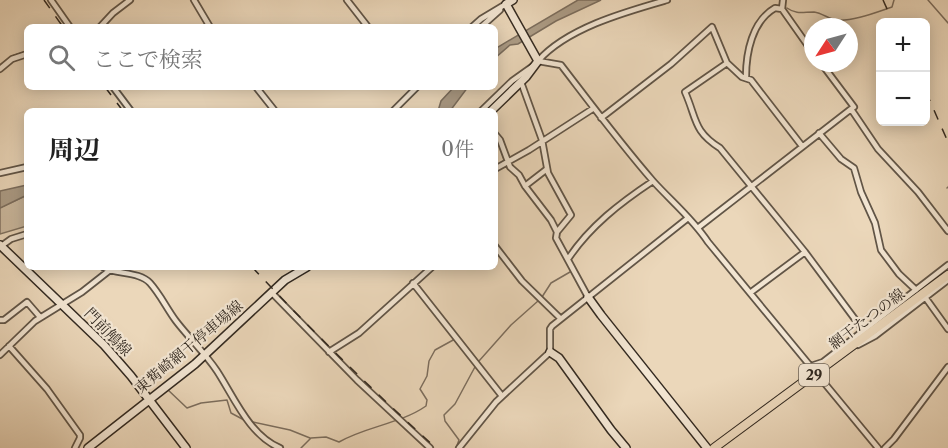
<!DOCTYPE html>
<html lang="ja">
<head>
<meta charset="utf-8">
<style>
  :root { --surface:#fff; --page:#f6f6f6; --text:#222; --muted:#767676; --line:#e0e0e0 }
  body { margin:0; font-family:"Libre Caslon Text","Noto Serif JP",serif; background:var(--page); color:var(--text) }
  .controls { position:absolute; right:18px; top:18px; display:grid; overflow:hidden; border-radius:9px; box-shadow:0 3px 15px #0003 }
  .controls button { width:54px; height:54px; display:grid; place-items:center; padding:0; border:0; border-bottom:2px solid var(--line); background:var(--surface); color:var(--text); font:30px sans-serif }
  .compass { position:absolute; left:804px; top:18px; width:54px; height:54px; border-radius:50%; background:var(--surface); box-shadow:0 3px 15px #0003; rotate:234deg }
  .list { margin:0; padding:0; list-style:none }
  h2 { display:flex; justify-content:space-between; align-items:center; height:78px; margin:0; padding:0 24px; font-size:26px }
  h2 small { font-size:20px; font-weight:400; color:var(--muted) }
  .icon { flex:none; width:33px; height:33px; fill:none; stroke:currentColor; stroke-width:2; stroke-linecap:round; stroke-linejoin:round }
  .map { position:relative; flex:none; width:948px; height:448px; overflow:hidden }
  .search { position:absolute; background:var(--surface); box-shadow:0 3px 15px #0003; left:24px; top:24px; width:474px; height:66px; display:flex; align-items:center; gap:15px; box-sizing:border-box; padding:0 21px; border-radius:9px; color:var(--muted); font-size:22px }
  .panel { position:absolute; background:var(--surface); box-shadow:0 3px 15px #0003; left:24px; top:108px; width:474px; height:162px; border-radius:9px }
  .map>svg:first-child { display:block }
</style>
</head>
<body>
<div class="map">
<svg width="948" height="448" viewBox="0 0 948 448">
  <rect width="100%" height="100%" fill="#ebd7ba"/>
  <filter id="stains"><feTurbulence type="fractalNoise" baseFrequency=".00333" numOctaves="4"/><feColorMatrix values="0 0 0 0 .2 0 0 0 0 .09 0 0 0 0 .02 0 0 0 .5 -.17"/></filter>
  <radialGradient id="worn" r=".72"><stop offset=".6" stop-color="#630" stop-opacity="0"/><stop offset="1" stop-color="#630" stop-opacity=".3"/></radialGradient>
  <path fill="#ccbaa0" stroke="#807260" stroke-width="1.5" d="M27 195V226L0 234V208Z"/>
  <path fill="#ac9c86" stroke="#7c6e5e" stroke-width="1.5" d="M578 0H601L556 21 518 44 510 45 495 58V50L498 47Z
    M454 87H468L450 111H438L441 101Z
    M27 185V195L0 208V191Z"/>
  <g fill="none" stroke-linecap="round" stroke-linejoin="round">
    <path stroke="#7c6e5e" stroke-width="1.5" d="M928 0 948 23
      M787 8C797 15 803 12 814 12 822 13 829 19 836 20 852 22 877 12 892 7L894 0
      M0 65 12 56 27 51
      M947 188 948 187
      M542 297 551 283 570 272
      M459 337 478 361
      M479 361 511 325 538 301
      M167 389 187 408 201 403 227 400 231 413 246 421
      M253 422 290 430 310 438
      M301 448 311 438 326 437 339 442C367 426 400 424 426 406L427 400 420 389 427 376 429 361 435 350 455 339
      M456 448 459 440 445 421 444 415 455 404 476 365"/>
    <defs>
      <path id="street" d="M51 0 70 27
        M194 0 210 27
        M347 0 368 27
        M783 0 782 9 813 53
        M100 27 113 13 130 0
        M472 27 481 19 506 4
        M481 27 500 10
        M538 61 561 65C591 104 620 143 653 181 671 201 693 219 708 242L878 448
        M538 61C567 28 625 12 667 0
        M727 63 685 92C697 119 693 131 720 148L805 252
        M821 63 854 107 851 109 878 149 918 192 948 231
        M0 69 12 59 27 54
        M746 77C746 53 752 21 775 8L782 9
        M521 82 542 140 548 173 571 215 557 232
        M113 87 131 111
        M256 87 275 111
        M393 111 417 87
        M481 111 512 81 533 66
        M601 118 671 64 712 27 727 63 742 77 751 80 802 146
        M819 133 841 159 854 168 861 192 875 223 881 250 899 274 916 290
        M495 134 500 140 510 167 519 175 525 186 551 220 557 232 556 238 588 297
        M495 169 529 150 594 108
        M0 173 27 167
        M525 186 547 169
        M699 227 851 109
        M495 246 522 281 560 318
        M0 247 11 239 27 234
        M568 259C590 226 620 203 653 181
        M103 267C116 275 139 271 150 283 160 294 167 309 176 321 189 338 205 353 217 371 234 397 249 435 280 448
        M413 283 502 396
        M272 293 357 380 430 448
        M750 293 805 252 863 330
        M925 297 948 329
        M0 320H4L27 302 40 317
        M858 345 875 336 948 280
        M9 346 47 389 80 435V438L75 448
        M329 352 359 333 432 267
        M0 355 35 321 82 292 110 270
        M811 366 823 362 948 265
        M459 448 496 402 550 352V329L552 326 688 218
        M885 448 894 439 948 367"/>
      <path id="secondary" d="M491 111 526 77 538 61 506 4 513 0
        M0 245 104 345 131 376 186 448
        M588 297 601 315 707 448
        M550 352 559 358 611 430 626 448
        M88 448 195 364 285 280 307 267"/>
      <path id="primary" d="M714 448 948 275"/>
    </defs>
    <use href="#street" stroke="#615547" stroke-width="8"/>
    <use href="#secondary" stroke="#332a21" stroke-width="10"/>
    <use href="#primary" stroke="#332a21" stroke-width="10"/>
    <use href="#street" stroke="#f2e5d2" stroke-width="4.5"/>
    <use href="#secondary" stroke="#f2e5d2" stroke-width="7"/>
    <use href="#primary" stroke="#ebd7ba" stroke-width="8"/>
    <path stroke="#332a21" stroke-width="1.5" stroke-dasharray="10 10" stroke-linecap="butt" d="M44 0 63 27
      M883 0 893 22
      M105 87 123 111
      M926 92 948 142
      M252 267C311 330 372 390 436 448"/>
  </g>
  <g text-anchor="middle" stroke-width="4.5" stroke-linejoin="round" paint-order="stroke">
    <rect fill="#f2e5d2" stroke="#6c6256" stroke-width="1.5" x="799" y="364" width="30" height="22" rx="4.5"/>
    <g font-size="14" font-weight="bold" fill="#332a21">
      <text x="814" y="380">29</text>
    </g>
    <g font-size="15" fill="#332a21" stroke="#f2e5d2">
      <text transform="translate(867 319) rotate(-37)" y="5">網干たつの線</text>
      <text transform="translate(108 332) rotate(46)" y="5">門前鵤線</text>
      <text transform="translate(189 347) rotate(-40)" y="5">東觜崎網干停車場線</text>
    </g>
  </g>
  <rect width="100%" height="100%" filter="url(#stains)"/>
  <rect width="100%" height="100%" fill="url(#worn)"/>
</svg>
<div class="controls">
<button>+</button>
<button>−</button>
</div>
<svg class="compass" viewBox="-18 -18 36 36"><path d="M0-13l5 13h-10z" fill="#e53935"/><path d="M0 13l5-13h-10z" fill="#767676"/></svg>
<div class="search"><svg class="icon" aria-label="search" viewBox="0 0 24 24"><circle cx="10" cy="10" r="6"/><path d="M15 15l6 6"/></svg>ここで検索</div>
<section class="panel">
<h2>周辺<small>0件</small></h2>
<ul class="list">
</ul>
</section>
</div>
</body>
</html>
